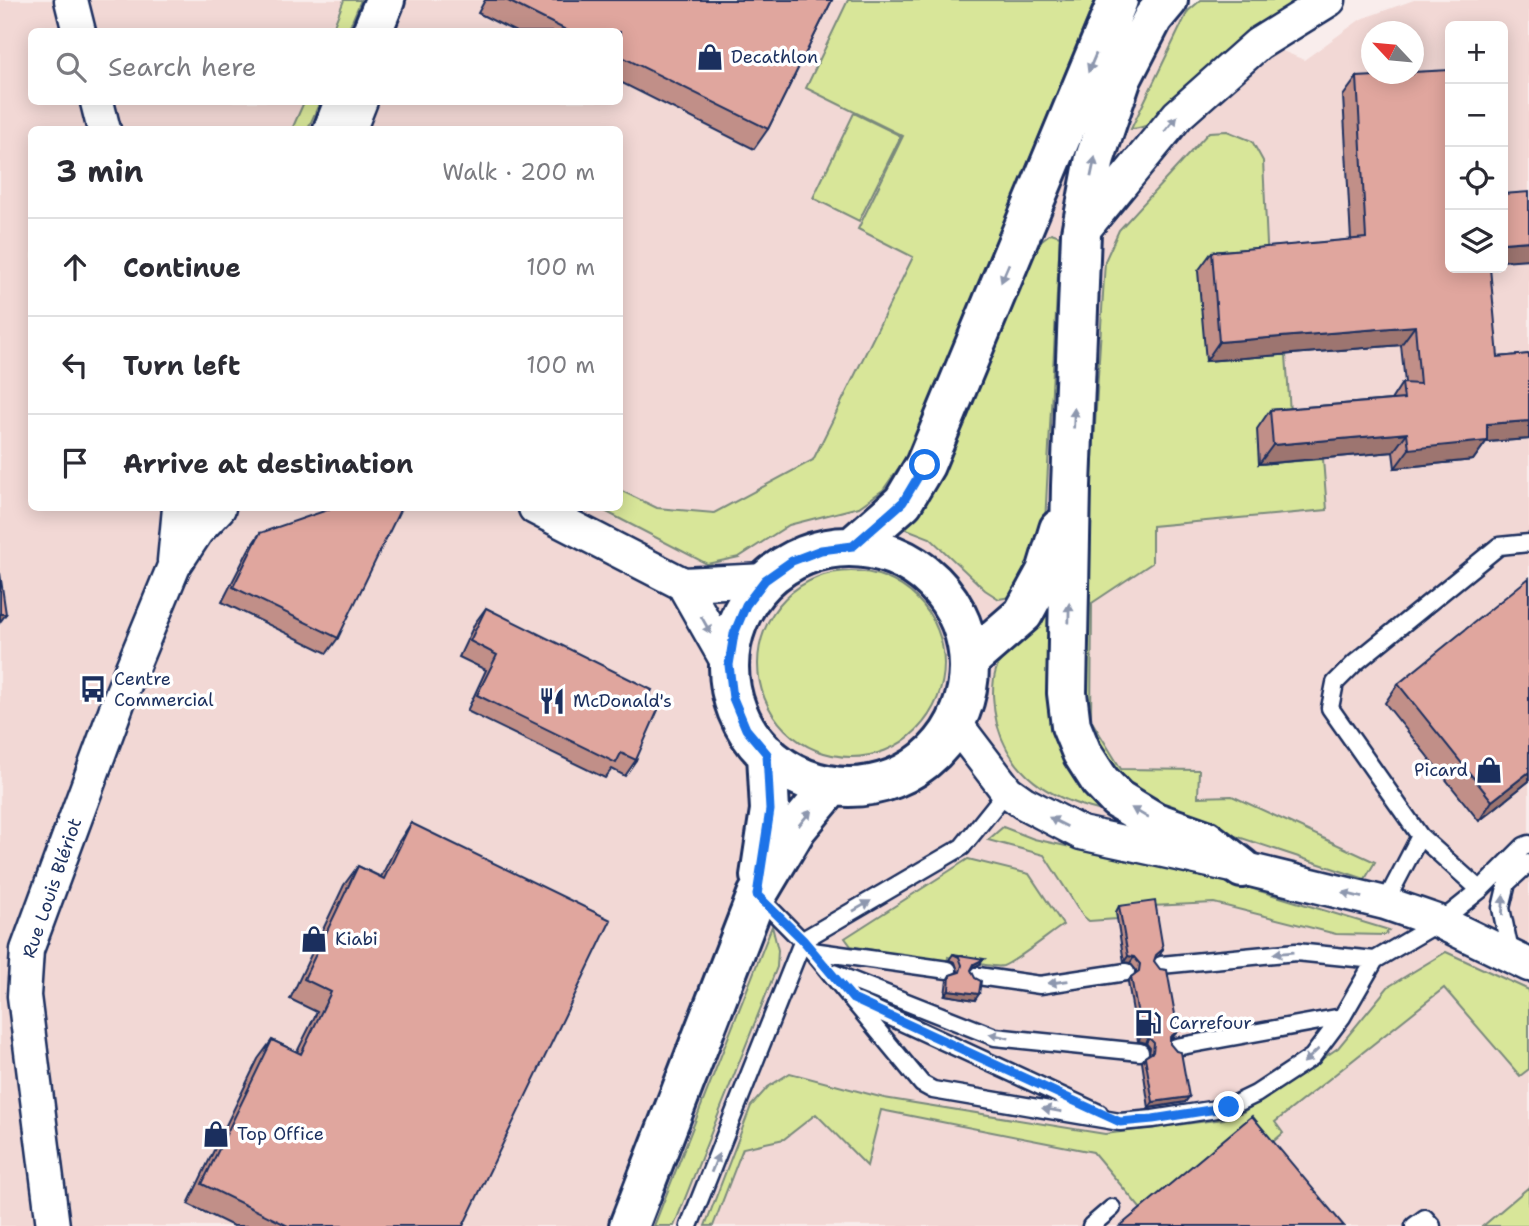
<!DOCTYPE html>
<html lang="en">
<head>
<meta charset="utf-8">
<style>
  :root { --surface:#fff; --page:#f2f2f3; --text:#2b2b33; --muted:#7c7c81; --line:#e1e1e2 }
  body { margin:0; font-family:"Shantell Sans",sans-serif; background:var(--page); color:var(--text) }
  .controls { position:absolute; right:21px; top:21px; display:grid; overflow:hidden; border-radius:10px; box-shadow:0 4px 18px #0003 }
  .controls button { width:63px; height:63px; display:grid; place-items:center; padding:0; border:0; border-bottom:2px solid var(--line); background:var(--surface); color:var(--text); font:35px sans-serif }
  .compass { position:absolute; left:1361px; top:21px; width:63px; height:63px; border-radius:50%; background:var(--surface); box-shadow:0 4px 18px #0003; rotate:296deg }
  .stop { position:absolute; width:21px; height:21px; margin:-16px; border:5px solid #1a73e8; border-radius:50%; background:#fff }
  .stop.end { background:#1a73e8; border-color:#fff; box-shadow:0 2px 7px #0008 }
  .list { margin:0; padding:0; list-style:none }
  h2 { display:flex; justify-content:space-between; align-items:center; height:91px; margin:0; padding:0 28px; font-size:30px }
  h2 small { font-size:23px; font-weight:400; color:var(--muted) }
  .list li { display:grid; grid-template-columns:46px 1fr auto; gap:21px; align-items:center; box-sizing:border-box; height:98px; padding:0 28px; border-top:2px solid var(--line) }
  .list b { display:block; font-size:26px; white-space:nowrap }
  .list em { font-size:23px; font-style:normal; color:var(--muted) }
  .icon { flex:none; width:38px; height:38px; fill:none; stroke:currentColor; stroke-width:2; stroke-linecap:round; stroke-linejoin:round }
  .map { position:relative; flex:none; width:1529px; height:1226px; overflow:hidden }
  .search { position:absolute; background:var(--surface); box-shadow:0 4px 18px #0003; left:28px; top:28px; width:595px; height:77px; display:flex; align-items:center; gap:18px; box-sizing:border-box; padding:0 24px; border-radius:10px; color:var(--muted); font-size:26px }
  .panel { position:absolute; background:var(--surface); box-shadow:0 4px 18px #0003; left:28px; top:126px; width:595px; height:385px; border-radius:10px }
  .map>svg:first-child { display:block }
</style>
</head>
<body>
<div class="map">
<svg width="1529" height="1226" viewBox="0 0 1529 1226">
  <rect width="100%" height="100%" fill="#f9edec"/>
  <filter id="ink" filterUnits="userSpaceOnUse"><feTurbulence type="fractalNoise" baseFrequency=".0143" numOctaves="2"/><feDisplacementMap in="SourceGraphic" scale="14" xChannelSelector="R" yChannelSelector="G"/><feConvolveMatrix kernelMatrix="1 2 1 2 8 2 1 2 1" color-interpolation-filters="sRGB"/></filter>
  <g filter="url(#ink)">
    <path fill="#f2d8d5" fill-rule="evenodd" d="M0 0H1162L1304 60 1361 19 1414 0H1529V1226H0ZM1450 26H1503V268H1450ZM32 32H620V102H32ZM1372 32H1414V74H1372ZM32 130H620V508H32Z"/>
    <path fill="#d8e699" stroke="#7a8a7c" stroke-width="2" d="M344 0H361L348 31H332Z
      M848 0H1095L909 453 883 490 859 507 789 525 739 557 707 564 599 508H620V490L657 508 714 513 813 460 913 257 858 229 903 136 806 88Z
      M1201 0H1298C1280 12 1259 22 1243 37 1216 61 1168 129 1131 129L1188 11Z
      M304 102H320L308 129H292Z
      M854 113 901 136 859 221 813 198Z
      M1227 131 1252 141 1263 161 1268 265 1286 355 1291 427 1259 464 1323 459 1327 510 1152 526V563L1092 603 1091 720 1121 769 1199 770 1198 797 1232 796 1375 862 1365 879 1178 817 1130 789 1105 764 1086 723 1079 688 1105 261 1119 230 1209 132Z
      M1051 233 1060 236 1045 523 1022 584 1010 597 999 599 985 590 930 538 904 528 902 522 1034 246Z
      M758 664a93 93 0 1 1 186 0a93 93 0 1 1-186 0Z
      M1043 611 1054 614 1051 722 1061 752 1078 782 1101 802 1098 810C1049 798 1011 775 997 724 993 708 991 686 996 670 1005 647 1026 629 1043 611Z
      M1003 827 1034 839 1230 882 1389 930 1385 935 1336 934 1214 903 1151 906 1116 912 1117 919 1089 921 1083 916 1044 855 988 840Z
      M968 859 1029 874 1063 925C1051 933 1015 962 1003 966 993 969 961 959 948 957L947 963 851 946 845 938Z
      M772 926 778 950 777 967 674 1226H654Z
      M1446 952 1529 990V1069L1520 1076 1444 988 1275 1122 1283 1133 1256 1157 1145 1214 1093 1152 881 1110 867 1166 816 1114 784 1139 743 1148 713 1226H705L751 1106 768 1087 790 1073 884 1098 1105 1134 1224 1119 1243 1112 1338 1048 1388 987Z
      M1529 1187V1226H1483Z"/>
    <g fill="none" stroke-linecap="round" stroke-linejoin="round">
      <defs>
        <path id="lane" d="M358 130 369 102
          M1420 836 1480 890
          M757 895 812 951 922 1084 933 1090 1120 1122 1153 1119 1229 1107 1256 1094 1312 1057 1342 1017 1375 960 1440 922 1480 890 1524 846 1529 844
          M1385 903 1420 836 1330 708 1335 683 1355 663 1499 546 1529 543
          M812 951 948 970
          M1511 956 1501 908 1507 883 1529 863
          M1161 965 1296 952 1375 960
          M833 973 995 1037 1140 1052
          M978 976 1040 985 1126 972
          M858 1002 1099 1113
          M1176 1047 1342 1017
          M689 1226 803 940 962 847 1007 791
          M1091 1226 1112 1208
          M1414 1226 1425 1218 1432 1226"/>
        <path id="street" d="M71 0 79 32
          M97 102 104 130
          M1081 233 1178 115 1258 44 1329 0
          M535 508 683 584 766 580
          M174 561 179 508
          M683 584 729 665
          M956 724 1007 791 1024 803 1081 833 1242 868 1385 903 1440 922 1529 965
          M53 1226 24 996 27 950 122 692 174 566 197 531 219 508"/>
        <path id="secondary" d="M1168 0 1153 18 1122 78 1095 158 1081 233 1071 486 1067 693 1071 726 1082 753 1100 781 1117 799 1155 822 1206 840 1242 868
          M853 546 903 502 925 465 1118 0
          M729 667a120 120 0 1 1 240 0a120 120 0 1 1-240 0Z
          M970 660 1023 614 1046 572 1059 529
          M760 876 770 810 767 754
          M629 1226 757 895 797 828 832 786"/>
        <path id="highway" d="M372 32 385 0
          M333 130 344 102"/>
      </defs>
      <use href="#lane" stroke="#1b2f5e" stroke-width="21"/>
      <use href="#street" stroke="#1b2f5e" stroke-width="37"/>
      <use href="#secondary" stroke="#1b2f5e" stroke-width="44"/>
      <use href="#highway" stroke="#1b2f5e" stroke-width="44"/>
      <use href="#lane" stroke="#fff" stroke-width="16"/>
      <use href="#street" stroke="#fff" stroke-width="32"/>
      <use href="#secondary" stroke="#fff" stroke-width="38"/>
      <use href="#highway" stroke="#fff" stroke-width="38"/>
    </g>
    <path fill="#c18f88" stroke="#1b2f5e" stroke-width="2" d="M485 0H832L768 129 754 149 620 82V32H516L478 13Z
      M1357 77 1498 357 1529 354V439L1486 442 1473 460 1395 468 1393 452 1259 464 1257 429 1270 410 1391 400 1402 383H1405L1401 345 1206 361 1198 271 1212 252 1351 240 1343 96Z
      M260 533 338 638 327 653 222 602 249 549Z
      M486 608 645 703 636 760 625 776 612 769 605 778 467 711 486 670 459 657 475 623Z
      M1398 684 1529 781 1479 821 1385 703Z
      M411 823 463 1226H233L188 1204 258 1059 272 1040 297 1052 317 1012 290 999 344 885 358 866 381 877 398 843Z
      M1119 906 1163 949 1160 955 1155 958 1154 961 1178 1031 1170 1040V1044L1189 1097 1185 1102 1149 1108 1142 1062 1145 1057 1149 1054 1150 1048 1146 1043 1138 1041 1128 982 1131 977 1136 974V970L1130 963 1124 962 1116 912Z
      M953 954 980 964 972 968 971 970 975 1000 945 995 947 980 950 975 958 972V971L955 962 949 960Z"/>
    <path fill="#9d746f" stroke="#1b2f5e" stroke-width="2" d="M1529 241V259L1503 261V243Z
      M1415 326 1401 345 1206 361 1219 342Z
      M1529 421V439L1486 442 1473 460 1395 468 1409 449 1487 424Z
      M1407 433 1393 452 1259 464 1273 445Z
      M0 614H6L0 622Z
      M1529 772V781L1479 821 1492 801Z
      M1128 956 1134 957 1130 963 1124 962Z
      M984 959 980 964 970 969 974 964Z
      M949 990 979 994 975 1000 945 995Z
      M1142 1036 1149 1038 1146 1043 1138 1041Z
      M1189 1097 1185 1102 1149 1108 1153 1102Z"/>
    <path fill="#e0a69e" stroke="#1b2f5e" stroke-width="2" d="M506 0H832L768 129 620 56V32H570Z
      M1450 70V268H1490L1498 357 1529 354V421L1487 424V441L1409 449 1407 433 1273 445 1270 410 1404 399 1402 383 1420 384 1415 326 1219 342 1212 252 1366 238 1357 77 1413 74V72Z
      M1529 192V241L1503 243V194Z
      M333 508H401L338 638 233 587 260 533Z
      M0 573 6 614H0Z
      M1529 578V772L1492 801 1398 684Z
      M486 608 652 690 645 703 658 710 636 760 621 753 616 763 477 695 497 655 470 641Z
      M411 823 611 920 463 1226H288L202 1184 272 1040 301 1054 331 992 304 979 358 866 384 879Z
      M1155 901 1163 949 1156 955 1154 961 1160 969 1167 970 1178 1031 1170 1037V1044L1176 1051 1181 1052 1189 1097 1153 1102 1145 1057 1153 1052 1154 1043 1149 1038 1142 1036 1131 977 1139 971 1140 964 1134 957 1128 956 1119 906Z
      M953 954 984 959 974 964 971 970 975 978 981 981 979 994 949 990 950 975 960 972 962 965 959 957Z
      M1252 1116 1344 1226H1120Z"/>
    <defs><path id="oneway-solid" d="M-6-.8H1V-3.2L6.5 0L1 3.2V.8H-6Z" transform="scale(1.75)"/></defs>
    <g fill="#8d97ae">
      <use href="#oneway-solid" transform="translate(1092 63) rotate(113)"/>
      <use href="#oneway-solid" transform="translate(1171 124) rotate(-51)"/>
      <use href="#oneway-solid" transform="translate(1093 167) rotate(-78)"/>
      <use href="#oneway-solid" transform="translate(1005 273) rotate(113)"/>
      <use href="#oneway-solid" transform="translate(1074 418) rotate(-88)"/>
      <use href="#oneway-solid" transform="translate(1069 613) rotate(-89)"/>
      <use href="#oneway-solid" transform="translate(706 625) rotate(61)"/>
      <use href="#oneway-solid" transform="translate(1140 813) rotate(-149)"/>
      <use href="#oneway-solid" transform="translate(805 818) rotate(-50)"/>
      <use href="#oneway-solid" transform="translate(1058 822) rotate(-153)"/>
      <use href="#oneway-solid" transform="translate(1352 895) rotate(-166)"/>
      <use href="#oneway-solid" transform="translate(1503 905) rotate(-86)"/>
      <use href="#oneway-solid" transform="translate(862 906) rotate(-30)"/>
      <use href="#oneway-solid" transform="translate(1283 953) rotate(175)"/>
      <use href="#oneway-solid" transform="translate(1058 982) rotate(172)"/>
      <use href="#oneway-solid" transform="translate(999 1036) rotate(-169)"/>
      <use href="#oneway-solid" transform="translate(1311 1056) rotate(137)"/>
      <use href="#oneway-solid" transform="translate(1052 1110) rotate(-170)"/>
      <use href="#oneway-solid" transform="translate(715 1163) rotate(-68)"/>
    </g>
  </g>
  <g fill="none" stroke-linecap="round" stroke-linejoin="round" filter="url(#ink)">
    <path stroke="#1a73e8" stroke-width="9" d="M925 465 903 502 853 546 821 550 792 561 765 580 746 605 734 634 729 665 733 698 746 729 767 754 770 810 757 895 803 940 853 999 1120 1122 1153 1119 1229 1107"/>
  </g>
  <defs>
    <symbol id="shop-bare" viewBox="-9 -9 18 18"><path d="M-5-2.5h2.3a2.7 3.5 0 0 1 5.4 0H5L5.5 6h-11ZM-1.5-2.5h3a1.5 2.3 0 0 0-3 0Z" fill="#1b2f5e" stroke="#fff" stroke-width="2.5" paint-order="stroke"/></symbol>
    <symbol id="bus-bare" viewBox="-9 -9 18 18"><path d="M-5-6H5V4H4V6H2V4H-2V6H-4V4H-5ZM-3.5-4V0h7V-4ZM-3.5 1.2v1.5H-2V1.2ZM2 1.2v1.5H3.5V1.2Z" fill="#1b2f5e" stroke="#fff" stroke-width="2.5" paint-order="stroke"/></symbol>
    <symbol id="restaurant-bare" viewBox="-9 -9 18 18"><path d="M-5-6h1v4h1v-4h1v4h1v-4h1v5L-1.5 .5V6h-2V.5L-5-1ZM5-6V6H3V1.5H1.5Q1.5-4 5-6Z" fill="#1b2f5e" stroke="#fff" stroke-width="2.5" paint-order="stroke"/></symbol>
    <symbol id="fuel-bare" viewBox="-9 -9 18 18"><path d="M-5.5-6h7V0h2V4h1.3V-2.5L3-4.5l.8-.8L6-3V5H2.5V1h-1V6h-7ZM-4.2-4.7v3.2H.2V-4.7Z" fill="#1b2f5e" stroke="#fff" stroke-width="2.5" paint-order="stroke"/></symbol>
  </defs>
  <g fill-rule="evenodd">
    <use href="#shop-bare" x="691" y="38" width="38" height="38"/>
    <use href="#bus-bare" x="74" y="670" width="38" height="38"/>
    <use href="#restaurant-bare" x="533" y="682" width="38" height="38"/>
    <use href="#shop-bare" x="1470" y="751" width="38" height="38"/>
    <use href="#shop-bare" x="295" y="920" width="38" height="38"/>
    <use href="#fuel-bare" x="1129" y="1004" width="38" height="38"/>
    <use href="#shop-bare" x="197" y="1115" width="38" height="38"/>
  </g>
  <g text-anchor="middle" stroke-width="7" stroke-linejoin="round" paint-order="stroke">
    <g font-size="18" fill="#1b2f5e" stroke="#fff" text-anchor="start">
      <text x="731" y="63">Decathlon</text>
      <text x="114" y="685">Centre<tspan x="114" dy="21">Commercial</tspan></text>
      <text x="573" y="707">McDonald's</text>
      <text x="1468" y="776" text-anchor="end">Picard</text>
      <text x="335" y="945">Kiabi</text>
      <text x="1169" y="1029">Carrefour</text>
      <text x="237" y="1140">Top Office</text>
    </g>
    <g font-size="18" fill="#1b2f5e" stroke="#fff">
      <text transform="translate(52 888) rotate(-71)" y="6">Rue Louis Blériot</text>
    </g>
  </g>
</svg>
<div class="controls">
<button>+</button>
<button>−</button>
<button><svg class="icon" aria-label="locate" viewBox="0 0 24 24"><circle cx="12" cy="12" r="6"/><path d="M12 2v4M12 18v4M2 12h4M18 12h4"/></svg></button>
<button><svg class="icon" aria-label="layers" viewBox="0 0 24 24"><path d="M12 4l9 5-9 5-9-5zM3 14l9 5 9-5"/></svg></button>
</div>
<svg class="compass" viewBox="-18 -18 36 36"><path d="M0-13l5 13h-10z" fill="#e53935"/><path d="M0 13l5-13h-10z" fill="#7c7c81"/></svg>
<div class="stop" style="left:925px;top:465px"></div>
<div class="stop end" style="left:1229px;top:1107px"></div>
<div class="search"><svg class="icon" aria-label="search" viewBox="0 0 24 24"><circle cx="10" cy="10" r="6"/><path d="M15 15l6 6"/></svg>Search here</div>
<section class="panel">
<h2>3 min<small>Walk · 200 m</small></h2>
<ul class="list">
<li><svg class="icon" aria-label="ahead" viewBox="0 0 24 24"><path d="M12 20V5M6 11l6-6 6 6"/></svg><div><b>Continue</b></div><em>100 m</em></li>
<li><svg class="icon" aria-label="left" viewBox="0 0 24 24"><path d="M17 20v-9H6M10 6l-5 5 5 5"/></svg><div><b>Turn left</b></div><em>100 m</em></li>
<li><svg class="icon" aria-label="arrive" viewBox="0 0 24 24"><path d="M6 21V4h12l-3 4 3 4H6"/></svg><div><b>Arrive at destination</b></div></li>
</ul>
</section>
</div>
</body>
</html>
